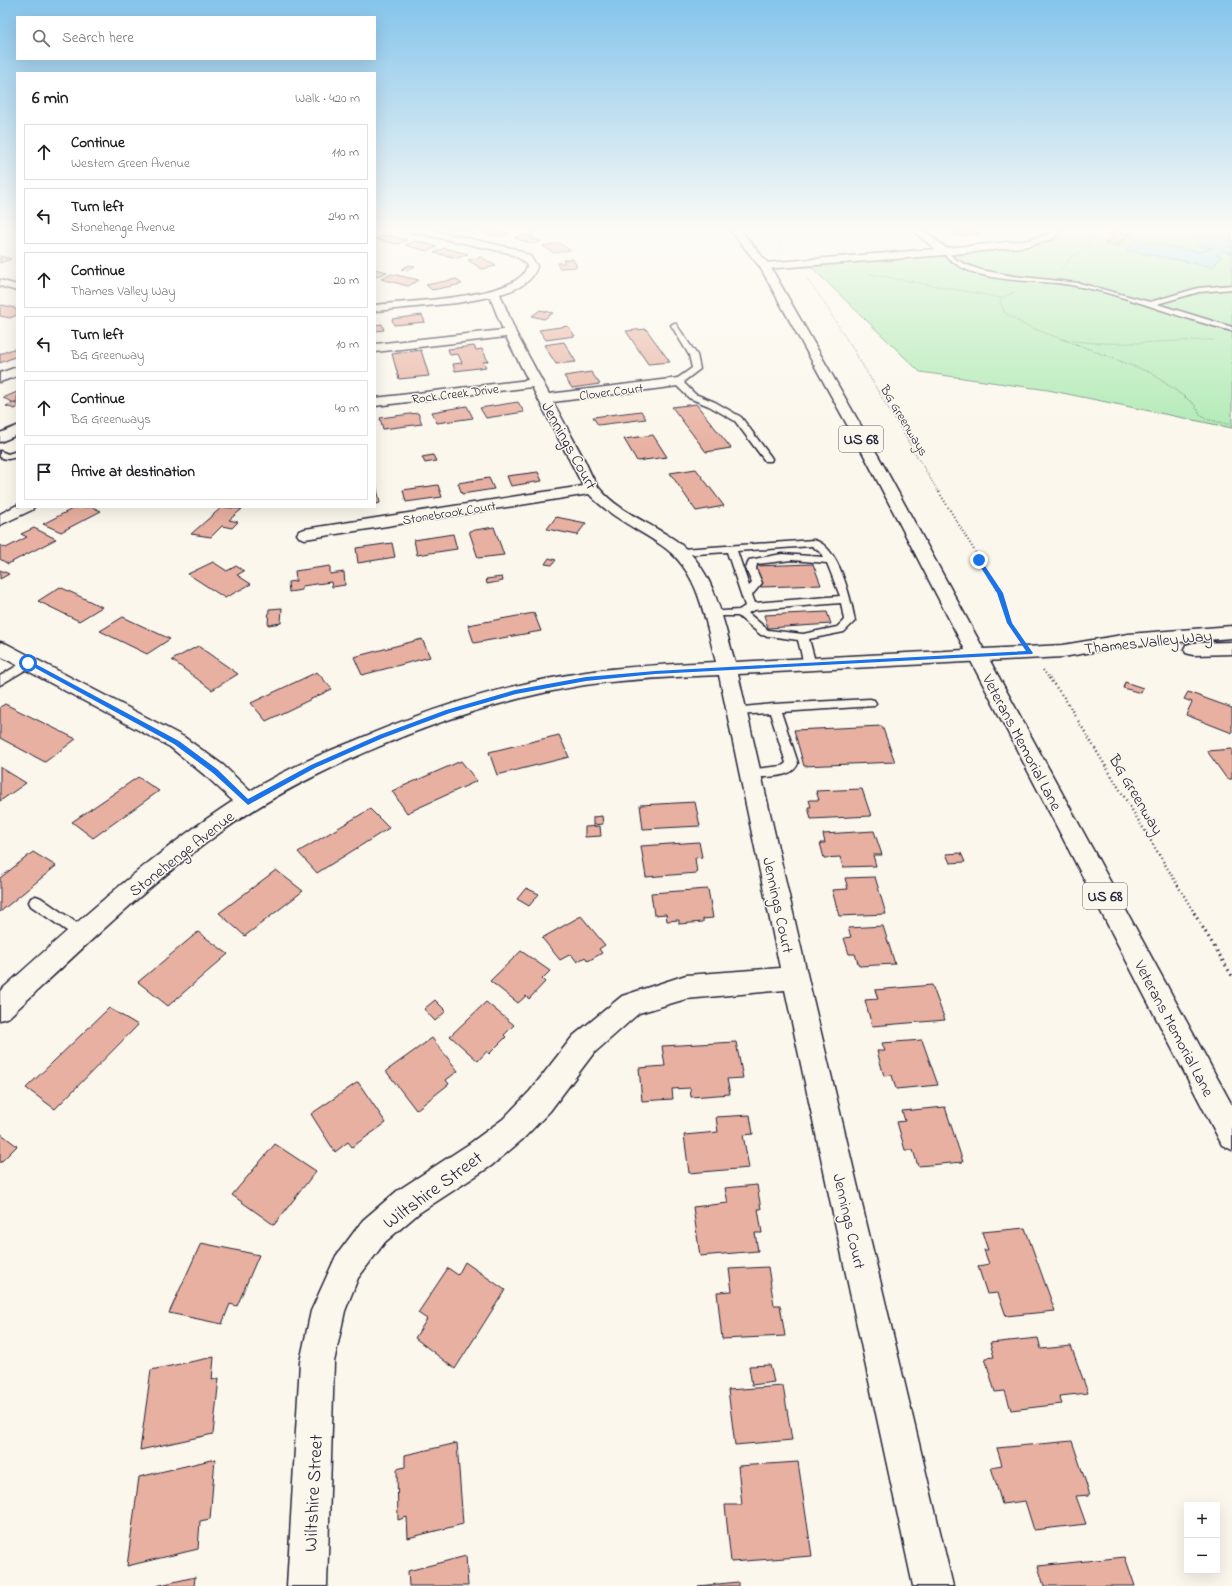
<!DOCTYPE html>
<html lang="en">
<head>
<meta charset="utf-8">
<style>
  :root { --surface:#fff; --page:#f6f6f6; --text:#202124; --muted:#757577; --line:#e0e0e0 }
  body { margin:0; font-family:"Indie Flower",sans-serif; background:var(--page); color:var(--text) }
  .controls { position:absolute; right:12px; bottom:12px; display:grid; overflow:hidden; border-radius:0px; box-shadow:0 4px 16px #0002 }
  .controls button { width:36px; height:36px; display:grid; place-items:center; padding:0; border:0; border-bottom:1px solid var(--line); background:var(--surface); color:var(--text); font:20px sans-serif }
  .stop { position:absolute; width:12px; height:12px; margin:-9px; border:3px solid #1a73e8; border-radius:50%; background:#fff }
  .stop.end { background:#1a73e8; border-color:#fff; box-shadow:0 1px 4px #0008 }
  .list { margin:0; padding:0; list-style:none }
  h2 { display:flex; justify-content:space-between; align-items:center; height:52px; margin:0; padding:0 16px; font-size:17px }
  h2 small { font-size:13px; font-weight:400; color:var(--muted) }
  .list li { display:grid; grid-template-columns:26px 1fr auto; gap:12px; align-items:center; box-sizing:border-box; height:56px; margin:0 8px 8px; padding:0 8px; border:1px solid var(--line); border-radius:0px }
  .list b { display:block; font-size:15px; white-space:nowrap }
  .list p { margin:0; font-size:13px; white-space:nowrap; color:var(--muted) }
  .list em { font-size:13px; font-style:normal; color:var(--muted) }
  .icon { flex:none; width:22px; height:22px; fill:none; stroke:currentColor; stroke-width:2; stroke-linecap:round; stroke-linejoin:round }
  .map { position:relative; flex:none; width:1232px; height:1586px; overflow:hidden }
  .search { position:absolute; background:var(--surface); box-shadow:0 4px 16px #0002; left:16px; top:16px; width:360px; height:44px; display:flex; align-items:center; gap:10px; box-sizing:border-box; padding:0 14px; border-radius:0px; color:var(--muted); font-size:15px }
  .panel { position:absolute; background:var(--surface); box-shadow:0 4px 16px #0002; left:16px; top:72px; width:360px; height:436px; border-radius:0px }
  .map>svg:first-child { display:block }
</style>
</head>
<body>
<div class="map">
<svg width="1232" height="1586" viewBox="0 0 1232 1586">
  <rect width="100%" height="100%" fill="#fbf7ec"/>
  <filter id="ink" filterUnits="userSpaceOnUse"><feTurbulence type="fractalNoise" baseFrequency=".025" numOctaves="2"/><feDisplacementMap in="SourceGraphic" scale="8" xChannelSelector="R" yChannelSelector="G"/><feConvolveMatrix kernelMatrix="1 2 1 2 8 2 1 2 1" color-interpolation-filters="sRGB"/></filter>
  <g filter="url(#ink)">
    <path fill="#abe9b0" stroke="#668676" d="M1068 228H1232V428L1048 390 920 372 810 266 1036 245 1060 238 1063 232Z"/>
    <path fill="#90ddf0" stroke="#6492a8" d="M1231 236 1232 253 1222 251 1217 255 1222 256 1213 267 1126 250 1136 240 1199 252 1214 248C1207 247 1201 250 1197 242L1200 239 1209 237H1222L1224 240 1230 241Z"/>
    <path fill="#e8b0a0" stroke="#22223b" d="M476 228 470 231 448 229V228Z
      M488 228 509 233 500 237 478 232Z
      M535 228H538L544 230 535 233 528 231Z
      M946 228H969L976 229 981 233 956 236 952 232H955Z
      M1111 230 1131 234 1122 240 1123 241 1117 246 1105 243 1116 235 1107 233Z
      M525 234 534 236 530 238 541 241 533 244 514 238Z
      M384 235 391 236 407 240 397 244 375 239Z
      M415 241 422 242 437 247 427 251 405 245Z
      M559 243 570 250 554 253 543 246Z
      M444 248 468 254 458 258 434 253Z
      M0 256 11 259 0 263Z
      M481 257 496 266 482 269 468 260Z
      M573 259 577 267 559 268 557 263H565L563 260Z
      M409 265 415 266 407 271 401 269Z
      M375 269 387 272 375 277Z
      M392 274 419 280 408 286 381 279Z
      M456 279 462 284 432 290 426 285Z
      M2 305 15 308 14 309 17 310V315L10 318 0 316V306Z
      M540 310 553 313 544 319 532 316Z
      M422 315 425 322 394 325 392 319Z
      M382 324 384 330 375 331V325Z
      M568 326 575 336 546 340 539 330Z
      M646 329 670 362 648 364 626 331Z
      M564 342 576 362 556 364 544 345Z
      M474 346 476 350 482 349 488 361 483 362 486 367 455 371 453 364 462 363 458 354 450 355 448 349Z
      M13 349 17 350V356L0 363V354Z
      M421 350 429 376 399 379 392 354Z
      M591 372 600 384 572 388 564 376Z
      M17 392V403H15L3 398Z
      M518 402 524 412 486 418 480 408Z
      M13 403 17 404V408L15 409 6 406Z
      M696 404 731 448 706 452 672 407Z
      M467 406 473 418 437 423 432 412Z
      M641 411 646 419 598 425 593 417Z
      M418 413 422 424 383 429 380 418Z
      M653 435 667 457 637 461 624 439Z
      M433 455 436 461 425 463 422 457Z
      M696 469 724 506 696 511 670 473Z
      M538 472 542 481 511 486 507 476Z
      M489 478 494 489 462 494 458 483Z
      M376 484 380 503 375 504V485Z
      M438 485 442 497 406 502 403 490Z
      M76 507H92L101 511 61 532 43 524Z
      M222 507 242 509 229 520 238 522 232 528 222 526 211 537 191 534Z
      M556 517 586 523 577 535 547 529Z
      M494 527 504 555 478 558 469 531Z
      M34 528 56 539 8 564 0 559V545L6 548 27 537 21 534Z
      M453 534 457 549 417 555 414 540Z
      M392 543 395 557 358 563 356 548Z
      M549 558 556 560 552 565 545 564Z
      M213 562 227 571 236 566 244 571 237 575 251 584 225 598 188 574Z
      M813 564 821 585 761 587 755 566Z
      M330 566V574L344 572 345 585 332 587 331 582 302 586V590L289 592 288 582 296 581 295 571Z
      M0 570 9 574 0 579Z
      M502 577 503 581 487 584 486 579Z
      M60 587 102 607 79 621 38 601Z
      M282 608 281 623 268 625 269 609Z
      M827 612 831 624 768 628 764 615Z
      M534 613 541 631 474 643 468 625Z
      M123 617 170 639 147 654 100 631Z
      M422 639 430 657 362 675 354 657Z
      M198 646 238 674 212 690 172 660Z
      M317 672 332 689 266 721 251 703Z
      M1125 682 1143 688 1141 693 1123 688Z
      M1188 692 1232 708V733L1186 715 1192 702 1184 699Z
      M5 704 76 739 45 762 0 738V707Z
      M882 726 895 762 804 766 794 730Z
      M559 735 569 757 497 775 489 752Z
      M1232 749V779H1227L1207 751Z
      M461 761 477 781 407 813 392 791Z
      M0 767 26 783 0 801Z
      M138 777 159 791 93 838 72 822Z
      M862 789 871 816 811 819 808 807H811L809 800H819L816 791Z
      M695 802 700 826 643 829 640 805Z
      M370 809 389 828 317 873 298 852Z
      M602 816 603 824 593 825V817Z
      M600 826 601 836 585 837V827Z
      M874 831 882 855H873L876 866 843 867 840 857 824 858 820 843H825L823 834Z
      M699 842 702 857 695 858 697 873 646 877 641 846Z
      M33 852 56 866 0 912V878Z
      M961 853 965 862 950 863 946 854Z
      M276 870 303 891 245 936 219 913Z
      M875 877 886 914 839 916 832 890 848 889 845 878Z
      M526 888 539 894 529 906 517 899Z
      M708 889 713 918 703 919V922L679 924V920L667 921 666 914 654 915 651 893Z
      M581 916 605 945 599 949 602 953 588 961 585 957 577 962 571 954 560 960 542 938Z
      M883 926 895 964 859 966 855 954H849L844 938 851 937 848 928Z
      M198 932 228 954 168 1006 138 982Z
      M521 951 550 971 542 979 545 982 529 999 526 996 518 1003 490 981Z
      M932 985 945 1020 872 1026 865 1000 878 999 875 990Z
      M435 1000 446 1011 435 1021 424 1009Z
      M486 1002 514 1025 504 1035 506 1037 489 1054 487 1051 478 1061 450 1036Z
      M109 1008 138 1025 55 1109 26 1088Z
      M432 1038 458 1071 446 1080 449 1084 416 1110 386 1071Z
      M922 1040 938 1085 896 1089 892 1075 884 1076 877 1051H885L882 1043Z
      M736 1042 743 1078 727 1079 730 1094 691 1097 690 1088 672 1089 673 1099 642 1101 639 1068 665 1066 662 1046Z
      M358 1082 386 1123 352 1147 348 1142 335 1152 311 1114Z
      M945 1107 963 1162 918 1166 913 1150H905L897 1122 905 1121 902 1111Z
      M750 1115 753 1134 743 1135 749 1168 689 1173 684 1135 718 1132 716 1117Z
      M0 1133 17 1146 0 1163Z
      M275 1144 316 1171 274 1225 232 1195Z
      M757 1185 761 1209H758L762 1233H755L758 1251 700 1256 693 1207 728 1203 725 1188Z
      M1025 1228 1055 1311 1006 1316 998 1293 987 1294 978 1266 989 1264 984 1250H988L982 1232Z
      M201 1243 259 1255 237 1306 230 1304 222 1324 169 1313Z
      M465 1262 505 1290 455 1369 415 1338 427 1319 418 1313 448 1268 458 1275Z
      M768 1267 774 1305H780L785 1336 722 1339 717 1292 732 1291 729 1269Z
      M1038 1338 1041 1349 1071 1346 1088 1393 1059 1396 1062 1404 1011 1410 1005 1391 995 1392 985 1358 994 1357 990 1343Z
      M214 1357 212 1380 219 1378 213 1434 140 1450 151 1370Z
      M770 1365 774 1382 752 1385 749 1366Z
      M783 1386 792 1440 735 1445 728 1390Z
      M1072 1441 1090 1495 1076 1496 1086 1524 1034 1530 1025 1501 1002 1504 991 1467 1002 1465 997 1448Z
      M457 1443 463 1524 408 1538 407 1517 398 1520 397 1469 405 1467V1455Z
      M215 1459 210 1519 200 1521 198 1549 127 1566 139 1477Z
      M798 1462 812 1556 731 1562 725 1505H742L738 1466Z
      M466 1556 468 1586H409L408 1571Z
      M1125 1557 1135 1586H1044L1038 1566Z
      M195 1577 194 1586H156Z
      M738 1582V1586H698Z"/>
    <g fill="none" stroke-linecap="round" stroke-linejoin="round">
      <defs>
        <path id="lane" d="M943 251H947L955 259 967 265 981 270 1013 276 1079 283 1150 302 1198 288 1232 285V289L1199 292 1157 304 1232 327V331C1187 320 1145 303 1100 291 1086 288 1070 284 1055 283 1019 279 970 283 943 253Z
          M674 323 676 324 697 355 700 369 683 382 695 394 715 402 741 417 771 457 772 459 771 461H765L735 421 709 406 689 398 675 384V380L692 368 689 355 671 325Z
          M0 451 8 454 17 451V457C10 459 7 460 0 457Z
          M814 540C839 546 851 599 855 621L844 632 809 639 816 665 814 668H806L804 665 798 640 761 635 738 616H707L706 614 707 612 739 610 745 606 727 552 682 555 677 552 682 549ZM812 546 821 553 823 557 782 554 749 560 746 569 752 583 749 586 737 551ZM792 560 827 563 840 596 755 603 752 595 762 583 756 569 757 564ZM841 603 844 620 837 627 803 634 768 630 748 613 754 610Z
          M28 659 32 660 34 663 32 666 0 685V676Z
          M870 699 874 700 876 703 874 706 781 712 798 763C794 779 764 776 750 778L745 776 744 773 745 770 782 766 786 763 770 713 736 715 732 714 730 711 732 708 774 704Z
          M36 896 41 898 87 930 89 934 87 938 82 940 77 938 31 906 29 902 31 898Z"/>
        <path id="street" d="M402 228H422L516 249 530 256 537 266C533 283 516 290 500 294L516 333 549 394 678 378 683 379 685 382 683 385 678 386 553 402C564 422 574 441 585 461 589 470 593 480 599 488 617 510 645 521 669 536 714 563 721 615 735 662L1063 645 1128 634 1232 626V638L1128 646 1063 657 738 674 808 978 953 1586H913L785 990 686 999 639 1013 593 1054 550 1111 523 1139 491 1166 419 1213 385 1242 358 1278 345 1311 334 1362 327 1586H287L300 1362 311 1311 336 1256 363 1220 397 1191 469 1144 503 1119 530 1091 573 1036 622 996 686 975 780 968 719 675C674 677 629 679 585 685 511 697 439 720 371 750 318 773 268 798 221 832 145 887 78 953 9 1017L0 1020V991C75 924 149 856 233 801L207 777 170 747 0 656V642L7 644 184 737 223 765 250 791C283 771 318 755 354 741 428 709 506 684 586 672 629 666 672 664 716 662 704 618 700 569 658 543 634 527 609 516 589 494L305 539 299 537 297 534 299 531 305 529 583 486 532 387 375 406V398L528 380 506 337 375 352V344L503 330 490 297 457 303 375 311V305C409 301 490 298 516 280 522 276 525 273 527 266L522 260 509 253 407 231Z
          M910 228H921L946 248 1028 240 1046 235 1053 228H1064L1052 239 1029 246 945 255 765 269 760 266 765 263 935 249Z
          M0 280 17 285V291L0 286Z
          M17 367V376L0 382V373Z
          M17 426V435L0 442V433Z
          M17 505V507H34L32 510 0 525V514Z
          M1232 642V654L1193 655 1186 653 1184 649 1186 645 1193 643Z"/>
        <path id="primary" d="M729 228H739L770 266 880 459 1232 1105V1150L1222 1145 866 459 760 267Z"/>
      </defs>
      <use href="#lane" stroke="#22223b" stroke-width="3"/>
      <use href="#street" stroke="#22223b" stroke-width="3"/>
      <use href="#primary" stroke="#22223b" stroke-width="3"/>
      <path stroke="#22223b" stroke-width="1" stroke-dasharray="0.5 1.5" stroke-linecap="butt" d="M764 228 784 250
        M1062 269 1071 257 1086 250C1089 237 1091 232 1104 228
        M870 274 1002 298
        M806 278 822 299 850 345
        M1014 292 1002 298 1000 301 1004 312 1024 325 1078 345
        M1061 339C1112 348 1163 340 1214 340"/>
      <path stroke="#22223b" stroke-width="1.5" stroke-dasharray="0.5 2" stroke-linecap="butt" d="M850 344 939 493
        M1076 344 1151 373 1193 403 1201 415 1206 419 1232 425"/>
      <path stroke="#22223b" stroke-width="2" stroke-dasharray="1 2.5" stroke-linecap="butt" d="M939 492 1000 593 1010 623 1018 635
        M1043 670 1050 679"/>
      <path stroke="#22223b" stroke-width="2.5" stroke-dasharray="1 3" stroke-linecap="butt" d="M1049 678 1065 699 1195 914"/>
      <path stroke="#22223b" stroke-width="3" stroke-dasharray="1.5 4" stroke-linecap="butt" d="M1194 913 1232 976"/>
      <use href="#lane" fill="#fbf7ec" fill-rule="evenodd"/>
      <use href="#street" fill="#fbf7ec" fill-rule="evenodd"/>
      <use href="#primary" fill="#fbf7ec" fill-rule="evenodd"/>
    </g>
  </g>
  <linearGradient id="sky" x2="0" y2="1"><stop stop-color="#85c4eb"/><stop offset="0.51" stop-color="#fdfbf6"/><stop offset="1" stop-color="#fdfbf6" stop-opacity="0"/></linearGradient>
  <rect width="1232" height="450" fill="url(#sky)"/>
  <path fill="#1a73e8" d="M979 558 981 560 1003 593 1012 623 1033 653 1032 654 655 674 586 681 516 694 450 713 383 738 315 768 248 805 213 773 174 744 26 663 30 661 179 741 217 769 248 799 311 765 379 735 446 710 515 690 586 677 655 671 1026 651 1007 623 997 593 976 560Z"/>
  <g text-anchor="middle" stroke-width="3" stroke-linejoin="round" paint-order="stroke">
    <g font-size="13" fill="#22223b" stroke="#fbf7ec">
      <text transform="translate(611 391) rotate(-7)" y="5">Clover Court</text>
      <text transform="translate(455 393) rotate(-7)" y="5">Rock Creek Drive</text>
      <text transform="translate(905 420) rotate(59)" y="5">BG Greenways</text>
      <text transform="translate(449 512) rotate(-9)" y="5">Stonebrook Court</text>
    </g>
    <g fill="#fbf7ec" stroke="#636270" stroke-width="1">
      <rect x="839" y="426" width="44" height="26" rx="3"/>
      <rect x="1083" y="883" width="44" height="26" rx="3"/>
    </g>
    <g font-size="15" font-weight="bold" fill="#22223b">
      <text x="861" y="444">US 68</text>
      <text x="1105" y="901">US 68</text>
    </g>
    <g font-size="16" fill="#22223b" stroke="#fbf7ec">
      <text transform="translate(570 445) rotate(61)" y="6">Jennings Court</text>
      <text transform="translate(1148 641) rotate(-6)" y="6">Thames Valley Way</text>
      <text transform="translate(1023 742) rotate(62)" y="6">Veterans Memorial Lane</text>
      <text transform="translate(1137 794) rotate(59)" y="6">BG Greenway</text>
      <text transform="translate(181 853) rotate(-38)" y="6">Stonehenge Avenue</text>
      <text transform="translate(779 905) rotate(78)" y="6">Jennings Court</text>
      <text transform="translate(1175 1028) rotate(62)" y="6">Veterans Memorial Lane</text>
      <text transform="translate(850 1221) rotate(77)" y="6">Jennings Court</text>
    </g>
    <g font-size="19" fill="#22223b" stroke="#fbf7ec">
      <text transform="translate(432 1189) rotate(-36)" y="7">Wiltshire Street</text>
      <text transform="translate(312 1493) rotate(-87)" y="7">Wiltshire Street</text>
    </g>
  </g>
</svg>
<div class="controls">
<button>+</button>
<button>−</button>
</div>
<div class="stop" style="left:28px;top:663px"></div>
<div class="stop end" style="left:979px;top:560px"></div>
<div class="search"><svg class="icon" aria-label="search" viewBox="0 0 24 24"><circle cx="10" cy="10" r="6"/><path d="M15 15l6 6"/></svg>Search here</div>
<section class="panel">
<h2>6 min<small>Walk · 420 m</small></h2>
<ul class="list">
<li><svg class="icon" aria-label="ahead" viewBox="0 0 24 24"><path d="M12 20V5M6 11l6-6 6 6"/></svg><div><b>Continue</b><p>Western Green Avenue</p></div><em>110 m</em></li>
<li><svg class="icon" aria-label="left" viewBox="0 0 24 24"><path d="M17 20v-9H6M10 6l-5 5 5 5"/></svg><div><b>Turn left</b><p>Stonehenge Avenue</p></div><em>240 m</em></li>
<li><svg class="icon" aria-label="ahead" viewBox="0 0 24 24"><path d="M12 20V5M6 11l6-6 6 6"/></svg><div><b>Continue</b><p>Thames Valley Way</p></div><em>20 m</em></li>
<li><svg class="icon" aria-label="left" viewBox="0 0 24 24"><path d="M17 20v-9H6M10 6l-5 5 5 5"/></svg><div><b>Turn left</b><p>BG Greenway</p></div><em>10 m</em></li>
<li><svg class="icon" aria-label="ahead" viewBox="0 0 24 24"><path d="M12 20V5M6 11l6-6 6 6"/></svg><div><b>Continue</b><p>BG Greenways</p></div><em>40 m</em></li>
<li><svg class="icon" aria-label="arrive" viewBox="0 0 24 24"><path d="M6 21V4h12l-3 4 3 4H6"/></svg><div><b>Arrive at destination</b></div></li>
</ul>
</section>
</div>
</body>
</html>
